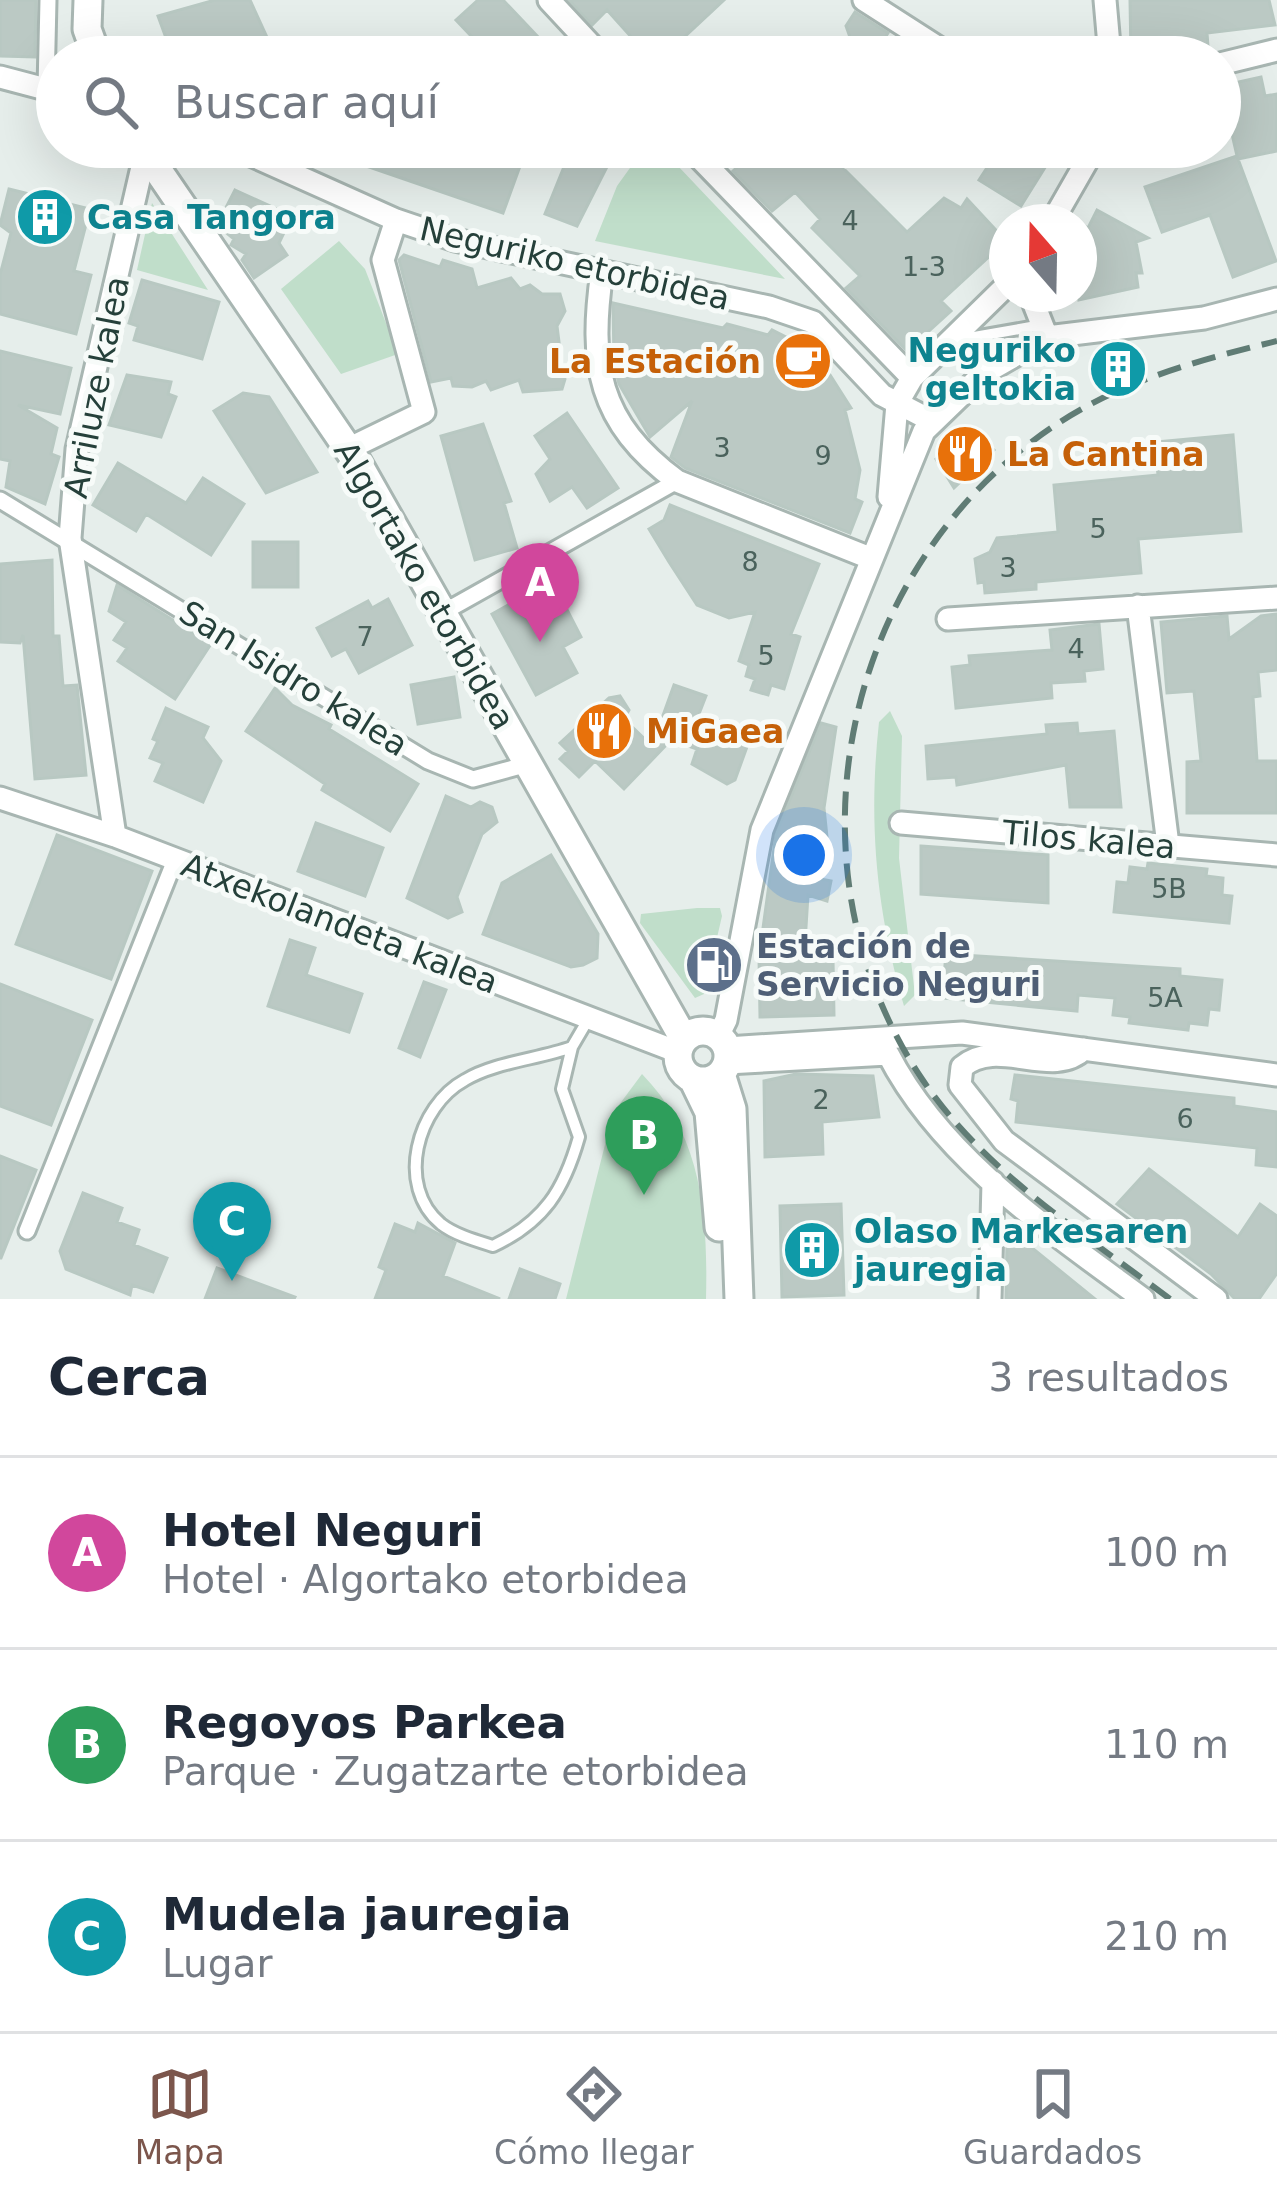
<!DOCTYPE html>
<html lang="es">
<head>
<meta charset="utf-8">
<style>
  :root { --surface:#fff; --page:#f2f2f3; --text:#1f2937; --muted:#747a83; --line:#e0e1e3; --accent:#7c564c }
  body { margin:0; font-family:"DejaVu Sans",sans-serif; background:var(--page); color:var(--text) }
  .compass { position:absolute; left:989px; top:204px; width:108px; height:108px; border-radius:50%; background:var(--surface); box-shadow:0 12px 48px #0002; rotate:340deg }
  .you { position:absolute; left:804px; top:855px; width:42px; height:42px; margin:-30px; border:9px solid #fff; border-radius:50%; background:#1a73e8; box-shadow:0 0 0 18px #1a73e833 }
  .badge { display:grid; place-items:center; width:78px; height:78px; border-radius:50%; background:var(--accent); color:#fff; font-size:39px; font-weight:700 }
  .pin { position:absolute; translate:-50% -99px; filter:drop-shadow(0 3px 6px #0008) }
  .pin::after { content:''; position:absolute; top:63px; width:42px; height:36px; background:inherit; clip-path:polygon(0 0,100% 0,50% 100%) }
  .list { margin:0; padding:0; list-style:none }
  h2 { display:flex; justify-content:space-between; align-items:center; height:156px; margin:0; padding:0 48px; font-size:51px }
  h2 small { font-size:39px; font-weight:400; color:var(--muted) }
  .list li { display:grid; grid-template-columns:78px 1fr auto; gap:36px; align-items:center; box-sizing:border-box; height:192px; padding:0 48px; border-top:3px solid var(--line) }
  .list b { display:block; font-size:45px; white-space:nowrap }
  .list p { margin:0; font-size:39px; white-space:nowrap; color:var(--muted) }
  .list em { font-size:39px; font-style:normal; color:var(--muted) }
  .icon { flex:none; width:66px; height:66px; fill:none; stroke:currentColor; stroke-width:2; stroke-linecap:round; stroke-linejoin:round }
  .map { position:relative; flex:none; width:1277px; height:1299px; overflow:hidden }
  .search { position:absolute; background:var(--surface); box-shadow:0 12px 48px #0002; left:36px; right:36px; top:36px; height:132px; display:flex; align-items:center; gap:30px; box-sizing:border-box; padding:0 42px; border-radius:66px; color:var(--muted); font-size:45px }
  .sheet { height:732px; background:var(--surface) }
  nav { display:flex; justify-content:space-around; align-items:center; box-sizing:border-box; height:168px; border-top:3px solid var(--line); background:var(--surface); font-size:33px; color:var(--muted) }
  nav a { display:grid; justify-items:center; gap:6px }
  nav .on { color:var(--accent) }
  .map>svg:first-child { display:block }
</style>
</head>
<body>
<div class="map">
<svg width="1277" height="1299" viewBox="0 0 1277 1299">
  <rect width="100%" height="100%" fill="#e6eeeb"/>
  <path fill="#c0deca" d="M645 147H660L785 279 595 241 617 186Z
    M152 203 208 290 137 270Z
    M339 241 365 269 398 354 341 374 281 289Z
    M890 711 902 736 899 858 915 995 904 1006C876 909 868 823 879 722Z
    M697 908H720L722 916 704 994 695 998 640 923 641 914Z
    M642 1074C702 1135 708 1216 706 1299H566L613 1113Z"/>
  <path fill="#bbc9c4" stroke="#b8c8c2" stroke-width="3" d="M0 0H36L35 57 0 56Z
    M215 0H250L276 57H173L158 16Z
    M478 0H503L557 57H491L456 20Z
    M569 0H724L663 57 634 40 607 10 592 25Z
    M1130 0H1269L1275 25 1207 33 1208 46 1193 48 1194 53 1131 57Z
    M855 12 888 33 873 57H857L846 26Z
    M1261 77 1265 96 1277 94V151L1238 159 1276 261 1233 277 1210 215 1162 232 1145 187 1237 156 1221 86Z
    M311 147H493L523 158 503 213Z
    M572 147H617L577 226 545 214Z
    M759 147H865L843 168 907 232 944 198 961 208 967 199 1006 241 941 301 951 311 907 351 846 288 860 276 812 228 820 219 795 192 772 211 733 171Z
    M971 147H1043L1054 153 1021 206 979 180 992 160Z
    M9 189 90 209 74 271 91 275 76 334 0 314V275L11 233 0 225Z
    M235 190 292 216 279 243 287 255 254 278 242 260 246 254 231 245 234 239 217 225Z
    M1097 210 1148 238 1136 242 1142 273H1136L1138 287 1079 300V223L1088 228Z
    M404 255 440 267 443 260 472 269 477 288 511 278 520 289 530 285 542 294H560L565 311 557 326 560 350 554 352 565 379 562 389 523 392 519 380 491 390 486 381 472 387 453 386 451 378 431 382 399 260Z
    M142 280 219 302 202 359 134 340 138 326 129 323Z
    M613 303 723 328 727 324 768 335 772 330 798 343 814 378 830 375 851 408 845 410 860 470 855 499 862 502 850 533 685 468 671 457 692 401 650 437 619 384 617 376 625 370 617 373 614 361Z
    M0 351 71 368 60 414 18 405 57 428 51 454 59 457 45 504 6 487 10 461 0 459Z
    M1136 355 1139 372 1101 388 1095 364Z
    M127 375 171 382 168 394 176 397 161 437 109 425Z
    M243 393 269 397 317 472 266 493 214 411Z
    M567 413 618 488 587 508 572 487 550 501 536 474 550 459 535 436Z
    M483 424 511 501 504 503 517 548 475 560 441 436Z
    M972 428 994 450 954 488 936 459Z
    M1233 435 1241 531 1138 539 1141 573 1036 582V589L985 593 984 582 978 583 975 559 990 552 997 538 1058 532 1054 485 1158 475 1155 442Z
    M118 463 186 503 203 478 244 504 211 555 146 514 136 531 93 505Z
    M670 505 819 564 791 634 800 637 784 689 771 685 768 695 751 690 755 679 746 676 749 665 739 661 755 612 729 618 697 605 669 562 649 529 664 520Z
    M253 542H298V587H253Z
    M52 560 53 636H59L63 686 77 685 86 775 35 779 23 635 20 643 0 642V564Z
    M117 585 211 644 175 699 118 661 127 648 114 640 126 622 109 611Z
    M561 598 581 637 563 647 577 673 536 695 492 614 517 600 522 610Z
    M388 599 412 645 359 673 346 649 332 656 317 628 368 601 372 608Z
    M1277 614V670L1258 672 1260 696 1253 697 1257 761H1277V813H1187V762L1201 761 1194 691 1167 693 1161 622 1227 616 1229 639 1261 616Z
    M1099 624 1103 669 1084 671 1085 681 1051 683 1052 698 956 708 952 667 970 665 969 656 1052 650 1050 630Z
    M454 677 460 717 418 724 411 685Z
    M674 685 706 696 699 714 752 733 735 780 727 784 692 764 697 749 671 740 624 789 595 761 579 777 560 759 568 751 560 743 609 698 620 696 629 710 624 719 652 746Z
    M275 688 292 705 331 725 329 729 418 784 390 831 322 790 325 784 246 731Z
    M166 708 208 727 203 738 221 761 203 802 155 781 163 763 150 758 158 741 153 739Z
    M821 723 836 727 824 808 827 837 815 878 831 881 827 901 808 895 804 959 833 960 834 1015 760 1017 759 957 776 834Z
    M1077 723 1078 734 1114 731 1121 807H1070L1066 765 957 785 956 777 928 779 926 746 1047 734 1046 725Z
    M446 796 471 807 480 802 492 807 497 822 482 834 457 897 462 912 448 918 407 898Z
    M316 823 383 848 365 896 298 871Z
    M57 835 152 871 111 979 16 944Z
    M921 846 1048 855V903L921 894Z
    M551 855 598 934 597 958 583 965 571 967 483 934 502 883Z
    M1148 863 1207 869 1206 876 1223 878 1222 895 1232 896 1229 923 1114 912 1117 882 1128 883 1130 867 1147 869Z
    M290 940 315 948 306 975 362 994 349 1032 268 1006Z
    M946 954 1180 969V976L1222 980 1219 1010 1209 1009 1207 1025 1189 1023 1188 1030 1129 1023 1130 1017 1113 1015 1115 998 1078 995 1077 1011 942 998Z
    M424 982 446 990 420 1057 399 1048Z
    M0 984 92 1020 51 1125 0 1106Z
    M796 1074 873 1076 879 1117 822 1122 823 1154 765 1157 764 1081Z
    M1015 1075 1234 1098V1106L1277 1112V1167L1256 1165 1257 1148 1016 1122 1018 1101 1011 1099Z
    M0 1156 36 1170 1 1258H0Z
    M1149 1169 1238 1237 1260 1204 1277 1216V1273L1259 1299H1235L1211 1274 1117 1204Z
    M83 1193 122 1208 117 1222 139 1230 134 1245 167 1258 153 1292 132 1285 130 1295 66 1269 60 1251Z
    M841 1204 844 1295 782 1297 780 1206Z
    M418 1223 455 1243 443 1276 500 1299H375L386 1270 379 1267 395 1224 415 1232Z
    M1021 1239 1095 1299H1006L1007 1240Z
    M217 1268 295 1297 294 1299H205Z
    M520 1269 560 1284 555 1299H509Z"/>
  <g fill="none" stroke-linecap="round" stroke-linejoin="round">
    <defs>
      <path id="service" d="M957 340 1042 325
        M572 1047 562 1089 579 1137C564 1190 544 1222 493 1246 477 1241 455 1235 441 1224 395 1186 417 1106 465 1080 495 1062 539 1059 572 1047L589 1018"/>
      <path id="pedestrian" d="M46 89 48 0
        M0 500 428 761 473 779 528 764
        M442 613 677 481
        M27 1231 175 860"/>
      <path id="minor" d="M549 0 602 57
        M864 0 953 57
        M1105 0 1110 57
        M1220 64 1277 50
        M0 77 57 92
        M233 147 396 220 455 240 769 307 813 322 882 395 932 421
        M689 147 912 378
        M1052 222 1095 147
        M602 271C589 364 597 422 677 481L870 558
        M1030 294 1047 337
        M348 449 424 412 383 260 396 220
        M889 497 897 404 912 378 1007 285
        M1138 606 1168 845
        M948 619 1277 598
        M0 798 115 836 678 1052
        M901 823 1277 855
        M115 836 70 538 77 449 145 154
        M718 1036 726 1020 762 830 924 431 983 374 1047 337 1204 318 1277 299
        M727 1048 962 1033 1277 1075
        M1084 1049C1052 1080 998 1036 962 1067L960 1085 1004 1141 1216 1299
        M727 1063 888 1054C942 1159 1051 1231 1143 1299
        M990 1299 993 1182"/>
      <path id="tertiary" d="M88 0 87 29 97 57
        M142 147 357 462 684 1039
        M678 1056a25 25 0 1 1 50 0a25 25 0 1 1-50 0Z
        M721 1074 732 1109 739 1299
        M693 1079 709 1112 719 1227"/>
    </defs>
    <use href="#service" stroke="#a8b6b2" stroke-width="16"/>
    <use href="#pedestrian" stroke="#a8b6b2" stroke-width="21"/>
    <use href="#minor" stroke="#a8b6b2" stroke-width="27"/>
    <use href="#tertiary" stroke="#a8b6b2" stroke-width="33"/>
    <use href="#service" stroke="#fff" stroke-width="10"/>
    <use href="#pedestrian" stroke="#fff" stroke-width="15"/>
    <use href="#minor" stroke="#fff" stroke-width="21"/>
    <use href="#tertiary" stroke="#fff" stroke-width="27"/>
    <path stroke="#607c75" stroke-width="6" stroke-dasharray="24 12" stroke-linecap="butt" d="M1170 1299C1081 1232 982 1170 920 1076 779 862 843 564 1057 424 1124 380 1199 360 1277 341"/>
  </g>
  <defs>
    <symbol id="building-disc" viewBox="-11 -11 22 22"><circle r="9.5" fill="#0f9aa8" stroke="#f7fbf9"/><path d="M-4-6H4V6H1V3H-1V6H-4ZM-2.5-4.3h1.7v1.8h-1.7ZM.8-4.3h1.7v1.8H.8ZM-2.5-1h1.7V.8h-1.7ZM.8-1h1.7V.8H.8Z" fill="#fff"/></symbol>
    <symbol id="cafe-disc" viewBox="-11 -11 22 22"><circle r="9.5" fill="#e8710a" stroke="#f7fbf9"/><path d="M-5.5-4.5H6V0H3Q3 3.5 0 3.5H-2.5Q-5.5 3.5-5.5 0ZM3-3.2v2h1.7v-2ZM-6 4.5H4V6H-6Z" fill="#fff"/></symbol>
    <symbol id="restaurant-disc" viewBox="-11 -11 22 22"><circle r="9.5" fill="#e8710a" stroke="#f7fbf9"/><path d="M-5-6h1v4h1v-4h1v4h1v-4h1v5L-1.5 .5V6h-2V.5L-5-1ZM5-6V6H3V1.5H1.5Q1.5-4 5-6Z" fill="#fff"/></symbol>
    <symbol id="fuel-disc" viewBox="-11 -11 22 22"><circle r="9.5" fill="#5c6f8a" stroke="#f7fbf9"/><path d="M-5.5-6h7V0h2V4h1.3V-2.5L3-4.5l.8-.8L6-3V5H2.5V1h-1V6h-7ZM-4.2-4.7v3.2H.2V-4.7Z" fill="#fff"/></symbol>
  </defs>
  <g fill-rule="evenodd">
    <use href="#building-disc" x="12" y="184" width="66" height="66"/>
    <use href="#cafe-disc" x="770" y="328" width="66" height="66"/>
    <use href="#building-disc" x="1085" y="336" width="66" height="66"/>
    <use href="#restaurant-disc" x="932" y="421" width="66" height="66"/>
    <use href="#restaurant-disc" x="571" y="698" width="66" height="66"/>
    <use href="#fuel-disc" x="681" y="932" width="66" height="66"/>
    <use href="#building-disc" x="779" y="1217" width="66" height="66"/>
  </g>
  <g text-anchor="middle" stroke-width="10" stroke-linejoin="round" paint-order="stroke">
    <g font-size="27" fill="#4a625c">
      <text x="850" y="230">4</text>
      <text x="924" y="276">1-3</text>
      <text x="722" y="457">3</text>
      <text x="823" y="465">9</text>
      <text x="1098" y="538">5</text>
      <text x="750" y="571">8</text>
      <text x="1008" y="577">3</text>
      <text x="365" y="646">7</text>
      <text x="1076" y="658">4</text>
      <text x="766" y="665">5</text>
      <text x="1169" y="898">5B</text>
      <text x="1165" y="1007">5A</text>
      <text x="821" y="1109">2</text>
      <text x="1185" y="1128">6</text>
    </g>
    <g font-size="33" font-weight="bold" fill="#0d838f" stroke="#f7fbf9" text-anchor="start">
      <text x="87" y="229">Casa Tangora</text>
      <text x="1076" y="362" text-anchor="end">Neguriko<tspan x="1076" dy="38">geltokia</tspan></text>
      <text x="854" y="1243">Olaso Markesaren<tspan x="854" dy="38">jauregia</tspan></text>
    </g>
    <g font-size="33" fill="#25403a" stroke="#f7fbf9">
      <text transform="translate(575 263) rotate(13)" y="12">Neguriko etorbidea</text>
      <text transform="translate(96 387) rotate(-79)" y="12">Arriluze kalea</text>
      <text transform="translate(425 585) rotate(60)" y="12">Algortako etorbidea</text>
      <text transform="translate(294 678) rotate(32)" y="12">San Isidro kalea</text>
      <text transform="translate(1089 839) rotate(5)" y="12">Tilos kalea</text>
      <text transform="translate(340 923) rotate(21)" y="12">Atxekolandeta kalea</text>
    </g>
    <g font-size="33" font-weight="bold" fill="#c56008" stroke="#f7fbf9" text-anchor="start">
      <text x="761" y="373" text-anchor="end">La Estación</text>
      <text x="1007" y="466">La Cantina</text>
      <text x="646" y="743">MiGaea</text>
    </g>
    <g font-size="33" font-weight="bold" fill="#4e5e75" stroke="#f7fbf9" text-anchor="start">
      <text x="756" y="958">Estación de<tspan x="756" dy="38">Servicio Neguri</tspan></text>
    </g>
  </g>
</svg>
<svg class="compass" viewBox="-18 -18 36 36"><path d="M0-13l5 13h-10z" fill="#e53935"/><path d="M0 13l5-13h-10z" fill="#747a83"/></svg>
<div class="you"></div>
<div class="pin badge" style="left:540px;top:642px;background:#d1479c">A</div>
<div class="pin badge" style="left:644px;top:1195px;background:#2e9e5b">B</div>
<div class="pin badge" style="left:232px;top:1281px;background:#0f9aa8">C</div>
<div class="search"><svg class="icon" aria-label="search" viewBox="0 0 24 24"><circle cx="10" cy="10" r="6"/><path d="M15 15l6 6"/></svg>Buscar aquí</div>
</div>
<section class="sheet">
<h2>Cerca<small>3 resultados</small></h2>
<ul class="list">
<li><span class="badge" style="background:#d1479c">A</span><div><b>Hotel Neguri</b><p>Hotel · Algortako etorbidea</p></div><em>100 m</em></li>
<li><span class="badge" style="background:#2e9e5b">B</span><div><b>Regoyos Parkea</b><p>Parque · Zugatzarte etorbidea</p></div><em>110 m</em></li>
<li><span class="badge" style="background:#0f9aa8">C</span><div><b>Mudela jauregia</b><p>Lugar</p></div><em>210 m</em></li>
</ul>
</section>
<nav>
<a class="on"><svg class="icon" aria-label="map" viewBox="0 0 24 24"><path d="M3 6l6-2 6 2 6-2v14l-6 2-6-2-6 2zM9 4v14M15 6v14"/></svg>Mapa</a>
<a><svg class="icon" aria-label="directions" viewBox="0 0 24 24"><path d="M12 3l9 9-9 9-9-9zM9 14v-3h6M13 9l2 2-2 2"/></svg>Cómo llegar</a>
<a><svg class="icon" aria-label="saved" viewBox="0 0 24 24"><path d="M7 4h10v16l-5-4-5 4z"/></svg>Guardados</a>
</nav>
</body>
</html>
